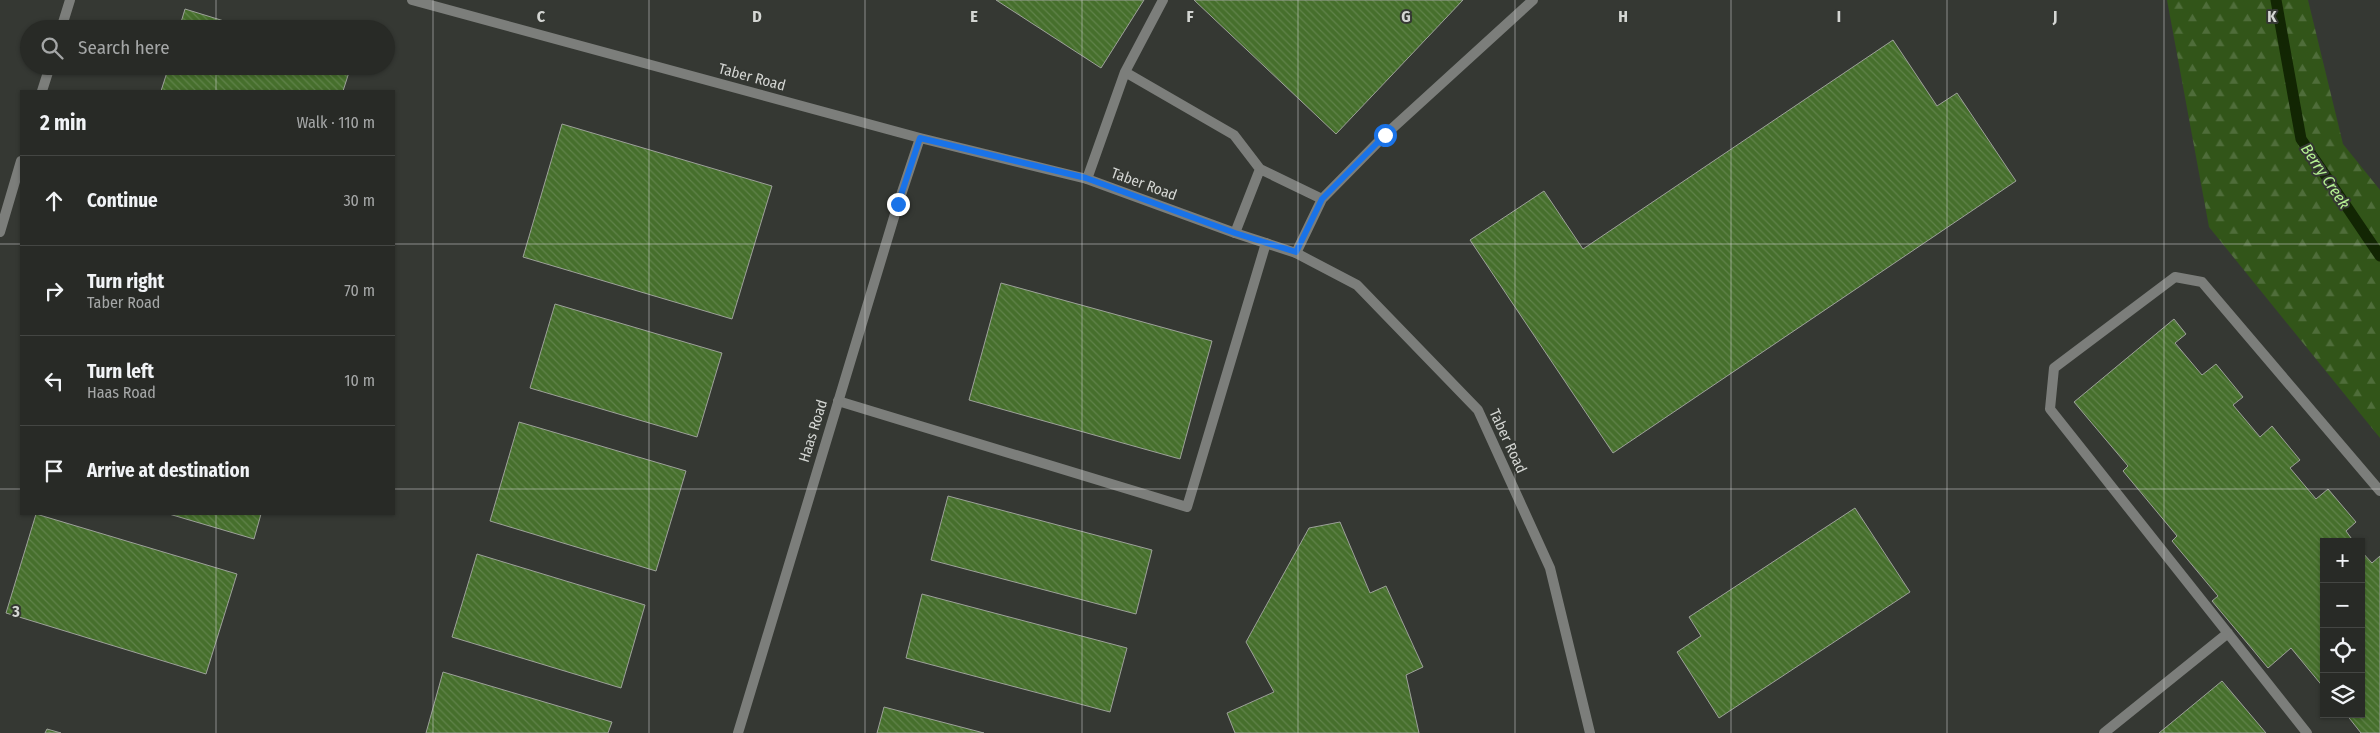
<!DOCTYPE html>
<html lang="en">
<head>
<meta charset="utf-8">
<style>
  :root { --surface:#282a26; --page:#30322e; --text:#f1f3f6; --muted:#a5a7a7; --line:#444643 }
  body { margin:0; font-family:"Fira Sans Condensed",sans-serif; background:var(--page); color:var(--text) }
  .controls { position:absolute; right:15px; bottom:15px; display:grid; overflow:hidden; border-radius:0px; box-shadow:0 1px 4px #0004 }
  .controls button { width:45px; height:45px; display:grid; place-items:center; padding:0; border:0; border-bottom:1px solid var(--line); background:var(--surface); color:var(--text); font:25px sans-serif }
  .stop { position:absolute; width:15px; height:15px; margin:-11px; border:4px solid #1a73e8; border-radius:50%; background:#fff }
  .stop.end { background:#1a73e8; border-color:#fff; box-shadow:0 1px 5px #0008 }
  .list { margin:0; padding:0; list-style:none }
  h2 { display:flex; justify-content:space-between; align-items:center; height:65px; margin:0; padding:0 20px; font-size:21px }
  h2 small { font-size:16px; font-weight:400; color:var(--muted) }
  .list li { display:grid; grid-template-columns:32px 1fr auto; gap:15px; align-items:center; box-sizing:border-box; height:90px; padding:0 20px; border-top:1px solid var(--line) }
  .list b { display:block; font-size:19px; white-space:nowrap }
  .list p { margin:0; font-size:16px; white-space:nowrap; color:var(--muted) }
  .list em { font-size:16px; font-style:normal; color:var(--muted) }
  .icon { flex:none; width:28px; height:28px; fill:none; stroke:currentColor; stroke-width:2; stroke-linecap:round; stroke-linejoin:round }
  .map { position:relative; flex:none; width:2380px; height:733px; overflow:hidden }
  .search { position:absolute; background:var(--surface); box-shadow:0 1px 4px #0004; left:20px; top:20px; width:375px; height:55px; display:flex; align-items:center; gap:12px; box-sizing:border-box; padding:0 18px; border-radius:28px; color:var(--muted); font-size:19px }
  .panel { position:absolute; background:var(--surface); box-shadow:0 1px 4px #0004; left:20px; top:90px; width:375px; height:425px; border-radius:0px }
  .map>svg:first-child { display:block }
</style>
</head>
<body>
<div class="map">
<svg width="2380" height="733" viewBox="0 0 2380 733">
  <defs>
    <pattern id="forest-firs" width="22" height="20" patternUnits="userSpaceOnUse" patternTransform="scale(1.25)"><rect width="22" height="20" fill="#325519"/><path d="M5 1l3.5 6h-7zM16 11l3.5 6h-7z" fill="#4f6d3a"/></pattern>
    <pattern id="building-back-hatch" width="6" height="6" patternUnits="userSpaceOnUse" patternTransform="scale(1.25)"><rect width="6" height="6" fill="#466f2c"/><path d="M-1 5l2 2M0 0l6 6M5-1l2 2" fill="none" stroke="#60834a"/></pattern>
  </defs>
  <rect width="100%" height="100%" fill="#353833"/>
  <path fill="url(#forest-firs)" d="M2167 0H2308L2343 144 2380 190V438L2209 227Z"/>
  <g fill="none" stroke-linecap="round" stroke-linejoin="round">
    <path stroke="#122603" stroke-width="11" d="M2276 0 2301 139 2380 256"/>
  </g>
  <path fill="url(#building-back-hatch)" stroke="#9da19a" d="M996 0H1144L1101 68Z
    M1194 0H1463L1336 134Z
    M185 9 250 29H179Z
    M1893 40 1937 106 1957 93 2016 181 1613 453 1470 240 1544 191 1583 249Z
    M169 66H351L343 91H161Z
    M562 124 772 186 732 319 523 257Z
    M1001 283 1212 341 1180 459 969 400Z
    M555 304 722 353 697 437 530 388Z
    M2174 319 2186 334 2175 343 2202 375 2216 364 2243 397 2233 405 2260 437 2272 426 2300 460 2290 468 2316 499 2328 489 2356 522 2346 531 2354 542H2324V688L2291 648 2268 668 2212 601 2218 596 2172 541 2177 536 2123 471 2128 466 2074 402Z
    M519 422 686 471 656 571 490 521Z
    M948 496 1152 550 1136 614 931 560Z
    M1855 508 1910 592 1719 718 1677 652 1701 636 1689 617Z
    M36 514 237 574 206 674 6 613Z
    M169 514H261L254 539Z
    M1340 522 1370 593 1386 586 1423 667 1406 675 1419 733H1235L1227 713 1274 692 1246 642 1309 528Z
    M2361 551 2372 563 2380 556V733H2361L2346 714H2361Z
    M477 554 645 605 621 688 452 637Z
    M922 594 1127 648 1110 712 906 658Z
    M443 672 612 722 608 733H426Z
    M2222 681 2266 733H2159Z
    M884 707 984 733H877Z
    M47 729 61 733H45Z"/>
  <g fill="none" stroke-linecap="round" stroke-linejoin="round">
    <path stroke="#7c7e7b" stroke-width="10" d="M1125 72 1234 135 1260 169 1235 233
      M1260 169 1322 199
      M1087 179 1125 72 1163 0
      M1296 253 1322 199 1385 135 1533 0
      M838 401 1187 507 1266 243
      M2104 733 2228 633
      M2307 733 2050 409 2054 368 2175 277 2202 282 2380 491"/>
    <path stroke="#7c7e7b" stroke-width="10" d="M412 0 920 138 1087 179 1235 233 1296 253 1357 285 1478 410 1550 568 1590 733
      M61 29 70 0
      M42 91 50 66
      M0 232 21 161
      M738 733 898 204 920 138"/>
  </g>
  <g fill="none" stroke-linecap="round" stroke-linejoin="round">
    <path stroke="#1a73e8" stroke-width="6" d="M898 204 920 138 1086 178 1235 233 1296 252 1322 199 1385 135"/>
  </g>
  <path fill="none" stroke="#d4d6d3" stroke-width="1" stroke-opacity="0.55" d="M216 0V29M433 0V733M649 0V733M865 0V733M1082 0V733M1298 0V733M1515 0V733M1731 0V733M1947 0V733M2164 0V733M216 66V91M0 244H21M394 244H2380M0 489H21M394 489H2380M216 514V733"/>
  <g text-anchor="middle" stroke-width="4" stroke-linejoin="round" paint-order="stroke">
    <g font-size="15" fill="#d4d6d3" stroke="#353833">
      <text transform="translate(752 77) rotate(15)" y="5">Taber Road</text>
      <text transform="translate(1144 184) rotate(20)" y="5">Taber Road</text>
      <text transform="translate(813 431) rotate(-73)" y="5">Haas Road</text>
      <text transform="translate(1508 441) rotate(65)" y="5">Taber Road</text>
    </g>
    <g font-size="16" font-style="italic" fill="#b6f293" stroke="#353833">
      <text transform="translate(2326 176) rotate(56)" y="6">Berry Creek</text>
    </g>
  </g>
  <g font-size="16" text-anchor="middle" font-weight="bold" fill="#d4d6d3" stroke="#353833" stroke-width="4" stroke-linejoin="round" paint-order="stroke">
    <text x="541" y="22">C</text>
    <text x="757" y="22">D</text>
    <text x="974" y="22">E</text>
    <text x="1190" y="22">F</text>
    <text x="1406" y="22">G</text>
    <text x="1623" y="22">H</text>
    <text x="1839" y="22">I</text>
    <text x="2055" y="22">J</text>
    <text x="2272" y="22">K</text>
    <text x="16" y="617">3</text>
  </g>
</svg>
<div class="controls">
<button>+</button>
<button>−</button>
<button><svg class="icon" aria-label="locate" viewBox="0 0 24 24"><circle cx="12" cy="12" r="6"/><path d="M12 2v4M12 18v4M2 12h4M18 12h4"/></svg></button>
<button><svg class="icon" aria-label="layers" viewBox="0 0 24 24"><path d="M12 4l9 5-9 5-9-5zM3 14l9 5 9-5"/></svg></button>
</div>
<div class="stop" style="left:1385px;top:135px"></div>
<div class="stop end" style="left:898px;top:204px"></div>
<div class="search"><svg class="icon" aria-label="search" viewBox="0 0 24 24"><circle cx="10" cy="10" r="6"/><path d="M15 15l6 6"/></svg>Search here</div>
<section class="panel">
<h2>2 min<small>Walk · 110 m</small></h2>
<ul class="list">
<li><svg class="icon" aria-label="ahead" viewBox="0 0 24 24"><path d="M12 20V5M6 11l6-6 6 6"/></svg><div><b>Continue</b></div><em>30 m</em></li>
<li><svg class="icon" aria-label="right" viewBox="0 0 24 24"><path d="M7 20v-9h11M14 6l5 5-5 5"/></svg><div><b>Turn right</b><p>Taber Road</p></div><em>70 m</em></li>
<li><svg class="icon" aria-label="left" viewBox="0 0 24 24"><path d="M17 20v-9H6M10 6l-5 5 5 5"/></svg><div><b>Turn left</b><p>Haas Road</p></div><em>10 m</em></li>
<li><svg class="icon" aria-label="arrive" viewBox="0 0 24 24"><path d="M6 21V4h12l-3 4 3 4H6"/></svg><div><b>Arrive at destination</b></div></li>
</ul>
</section>
</div>
</body>
</html>
